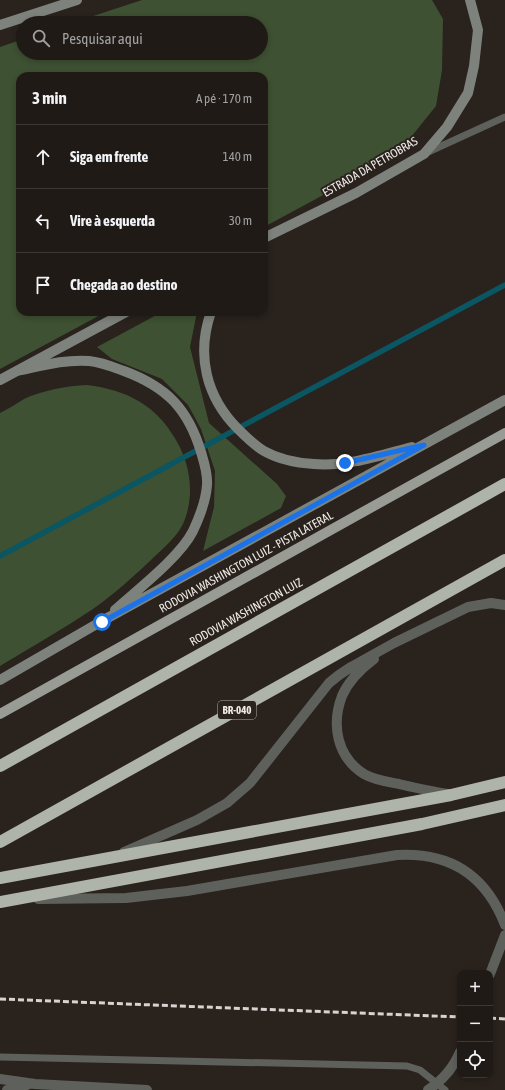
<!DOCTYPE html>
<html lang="pt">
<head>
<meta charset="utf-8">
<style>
  :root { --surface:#1f1a16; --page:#2c2723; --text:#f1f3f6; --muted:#a1a1a1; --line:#3c3835 }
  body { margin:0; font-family:"Asap Condensed",sans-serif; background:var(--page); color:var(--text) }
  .controls { position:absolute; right:12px; bottom:12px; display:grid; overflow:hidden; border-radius:8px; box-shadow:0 2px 6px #0003 }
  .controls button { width:36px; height:36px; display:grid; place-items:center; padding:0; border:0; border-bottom:1px solid var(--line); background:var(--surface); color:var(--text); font:20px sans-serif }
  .stop { position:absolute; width:12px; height:12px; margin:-9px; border:3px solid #1a73e8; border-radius:50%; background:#fff }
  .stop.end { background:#1a73e8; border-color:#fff; box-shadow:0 1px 4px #0008 }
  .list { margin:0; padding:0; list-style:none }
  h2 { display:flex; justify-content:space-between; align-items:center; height:52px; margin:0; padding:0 16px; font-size:17px }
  h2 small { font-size:13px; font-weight:400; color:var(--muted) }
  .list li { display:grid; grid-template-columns:26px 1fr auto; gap:12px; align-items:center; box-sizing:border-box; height:64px; padding:0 16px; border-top:1px solid var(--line) }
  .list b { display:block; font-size:15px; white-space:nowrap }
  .list em { font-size:13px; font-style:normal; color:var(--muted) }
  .icon { flex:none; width:22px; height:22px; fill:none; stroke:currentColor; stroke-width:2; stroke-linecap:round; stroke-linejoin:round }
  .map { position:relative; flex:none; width:505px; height:1090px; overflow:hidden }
  .search { position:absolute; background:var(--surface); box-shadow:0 2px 6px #0003; left:16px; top:16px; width:252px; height:44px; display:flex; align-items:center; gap:10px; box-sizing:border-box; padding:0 14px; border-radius:22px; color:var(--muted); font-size:15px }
  .panel { position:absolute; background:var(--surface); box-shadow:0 2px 6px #0003; left:16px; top:72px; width:252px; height:244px; border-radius:12px }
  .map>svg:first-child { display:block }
</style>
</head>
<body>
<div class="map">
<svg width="505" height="1090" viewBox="0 0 505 1090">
  <rect width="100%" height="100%" fill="#29221d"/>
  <path fill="#3e5132" d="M142 0H432L443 19 442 70 436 106 403 147 340 186 264 227V76H20V312H106L0 369V47L23 39V53H261V23H72Z
    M162 312H197L190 347 209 423 277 484 286 496 281 508 203 551 214 507 215 471 201 429 188 405 162 379 112 359 97 347Z
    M87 385C127 390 156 405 176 440 191 465 195 497 183 524 177 537 161 550 151 560 134 576 112 596 93 609 63 629 31 647 0 666V413C8 409 16 404 24 399 43 390 67 386 87 385Z"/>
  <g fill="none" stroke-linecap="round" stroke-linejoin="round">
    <path stroke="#0a5663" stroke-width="5.5" d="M0 556 505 285"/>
    <path stroke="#5e605c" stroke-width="7" d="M426 153 505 117
      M0 1057 407 1066 420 1070 445 1090"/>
    <path stroke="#5e605c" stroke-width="10" d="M374 659C362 668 348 682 342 696 331 725 337 757 364 774 374 780 388 782 399 784 415 788 431 791 447 794
      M124 852 197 820 227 803 250 783 329 683 339 675 351 667 394 643 468 607 491 603 505 605
      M38 899 126 898 187 891 397 855C450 852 486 875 505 925
      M490 974 505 935
      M0 1079 35 1084 147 1090
      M7 1090 27 1085
      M428 1090C443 1080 453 1069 460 1052"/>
    <path stroke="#7e827c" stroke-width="10" d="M0 25 77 0
      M264 238 356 193 424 154 447 127 468 93 474 66 478 30 470 0
      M211 312C196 355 206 397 238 429 246 437 254 445 264 451 278 459 297 463 314 464 346 467 381 455 412 447
      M17 371C41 366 65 359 89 361 101 362 113 367 124 371 167 387 188 409 201 452 204 462 208 474 207 485 206 501 200 516 193 531 180 557 137 590 115 610
      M0 380 126 312
      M0 680 102 621 505 400"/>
    <path stroke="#989c95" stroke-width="10" d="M0 714 505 433"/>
    <path stroke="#afb4ab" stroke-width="12" d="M0 766 505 484
      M0 842 505 560
      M0 878 451 795 505 782
      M0 902 422 824 505 805"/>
    <path stroke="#d8d3d0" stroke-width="3" stroke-dasharray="6 3" stroke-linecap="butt" d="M0 999 460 1017
      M490 1018 505 1019"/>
  </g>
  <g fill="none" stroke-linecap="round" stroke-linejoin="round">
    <path stroke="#1a73e8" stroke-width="5" d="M102 622 424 445 345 463"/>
  </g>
  <g text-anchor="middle" stroke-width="4" stroke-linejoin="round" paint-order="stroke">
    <rect fill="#29221d" stroke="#b4aeaa" stroke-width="1" x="218" y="701" width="38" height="18" rx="3"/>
    <g font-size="11" font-weight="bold" fill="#efeae7">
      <text x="237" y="714">BR-040</text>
    </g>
    <g font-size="12" fill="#efeae7" stroke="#29221d">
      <text transform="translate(370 167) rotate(-30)" y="4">ESTRADA DA PETROBRAS</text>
      <text transform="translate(246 562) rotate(-29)" y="4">RODOVIA WASHINGTON LUIZ - PISTA LATERAL</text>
      <text transform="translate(246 612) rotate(-29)" y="4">RODOVIA WASHINGTON LUIZ</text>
    </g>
  </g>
</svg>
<div class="controls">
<button>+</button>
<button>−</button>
<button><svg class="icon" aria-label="locate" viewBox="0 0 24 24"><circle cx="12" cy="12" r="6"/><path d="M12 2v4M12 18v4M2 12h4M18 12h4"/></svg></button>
</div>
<div class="stop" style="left:102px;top:622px"></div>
<div class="stop end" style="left:345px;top:463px"></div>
<div class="search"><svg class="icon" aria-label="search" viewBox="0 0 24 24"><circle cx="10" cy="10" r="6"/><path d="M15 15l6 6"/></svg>Pesquisar aqui</div>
<section class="panel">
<h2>3 min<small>A pé · 170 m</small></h2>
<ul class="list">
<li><svg class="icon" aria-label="ahead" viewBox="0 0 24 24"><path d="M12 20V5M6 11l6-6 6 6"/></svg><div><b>Siga em frente</b></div><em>140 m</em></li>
<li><svg class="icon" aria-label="left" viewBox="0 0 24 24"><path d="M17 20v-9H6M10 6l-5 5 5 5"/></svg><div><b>Vire à esquerda</b></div><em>30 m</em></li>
<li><svg class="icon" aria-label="arrive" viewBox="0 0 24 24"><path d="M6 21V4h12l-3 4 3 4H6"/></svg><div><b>Chegada ao destino</b></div></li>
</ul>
</section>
</div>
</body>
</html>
